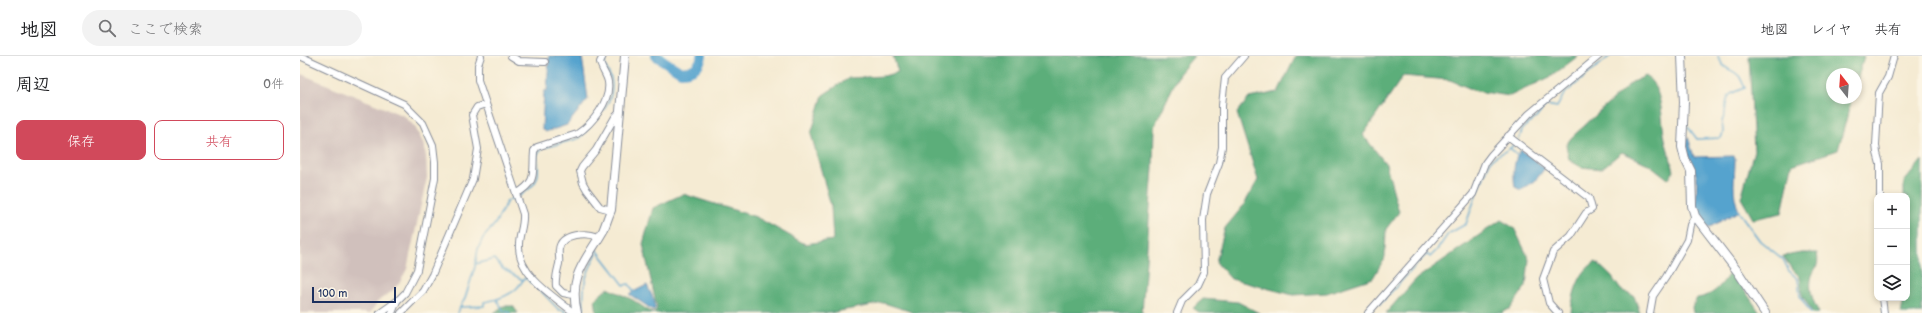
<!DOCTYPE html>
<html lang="ja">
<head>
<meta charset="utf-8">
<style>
  :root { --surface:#fff; --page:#f2f2f2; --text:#202124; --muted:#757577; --line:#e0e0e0; --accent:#d1495b }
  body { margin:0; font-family:"Balsamiq Sans","Klee One",sans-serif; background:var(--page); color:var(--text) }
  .controls { position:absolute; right:12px; bottom:12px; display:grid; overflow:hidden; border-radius:8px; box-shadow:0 2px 6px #0003 }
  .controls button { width:36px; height:36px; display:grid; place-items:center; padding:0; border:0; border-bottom:1px solid var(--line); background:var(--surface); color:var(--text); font:20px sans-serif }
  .compass { position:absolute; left:1526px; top:12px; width:36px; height:36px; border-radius:50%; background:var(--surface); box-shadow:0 2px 6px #0003; rotate:343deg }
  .scale { position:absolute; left:12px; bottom:10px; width:84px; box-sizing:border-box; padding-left:4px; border:2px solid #1b2f5e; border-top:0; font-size:11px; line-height:14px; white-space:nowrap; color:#1b2f5e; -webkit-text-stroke:3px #fcf5e5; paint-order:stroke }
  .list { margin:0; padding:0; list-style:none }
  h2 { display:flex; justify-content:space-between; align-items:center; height:52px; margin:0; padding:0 16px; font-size:17px }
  h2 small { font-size:13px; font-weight:400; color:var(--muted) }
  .actions { display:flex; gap:8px; padding:12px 16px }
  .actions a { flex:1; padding:9px 0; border:1px solid var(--accent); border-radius:8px; text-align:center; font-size:14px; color:var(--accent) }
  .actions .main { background:var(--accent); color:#fff }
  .icon { flex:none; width:22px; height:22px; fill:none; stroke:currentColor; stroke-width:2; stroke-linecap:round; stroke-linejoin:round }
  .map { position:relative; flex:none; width:1622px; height:257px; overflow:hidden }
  header { display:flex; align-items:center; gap:24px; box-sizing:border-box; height:56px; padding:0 20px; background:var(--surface); border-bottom:1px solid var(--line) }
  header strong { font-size:19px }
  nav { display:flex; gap:22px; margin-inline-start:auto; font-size:14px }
  .search { width:280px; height:36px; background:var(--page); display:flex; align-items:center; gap:10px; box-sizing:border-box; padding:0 14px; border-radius:22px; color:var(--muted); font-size:15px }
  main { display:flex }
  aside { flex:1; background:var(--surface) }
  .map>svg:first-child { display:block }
</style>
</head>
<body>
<header>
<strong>地図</strong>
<div class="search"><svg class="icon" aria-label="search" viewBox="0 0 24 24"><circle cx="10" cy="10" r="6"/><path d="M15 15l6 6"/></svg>ここで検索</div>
<nav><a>地図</a><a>レイヤ</a><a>共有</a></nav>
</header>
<main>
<aside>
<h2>周辺<small>0件</small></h2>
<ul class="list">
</ul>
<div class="actions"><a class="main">保存</a><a>共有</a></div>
</aside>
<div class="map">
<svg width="1622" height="257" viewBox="0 0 1622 257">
  <rect width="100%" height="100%" fill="#fcf5e5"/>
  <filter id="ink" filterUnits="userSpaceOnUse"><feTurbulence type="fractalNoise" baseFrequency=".025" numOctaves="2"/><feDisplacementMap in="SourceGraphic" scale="8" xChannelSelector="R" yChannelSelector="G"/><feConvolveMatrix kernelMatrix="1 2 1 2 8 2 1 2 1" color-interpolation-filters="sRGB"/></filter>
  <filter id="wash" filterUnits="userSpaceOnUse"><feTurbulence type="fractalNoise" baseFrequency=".012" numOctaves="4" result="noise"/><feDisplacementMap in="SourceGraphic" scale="16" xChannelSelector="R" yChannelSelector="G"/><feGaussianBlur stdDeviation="0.9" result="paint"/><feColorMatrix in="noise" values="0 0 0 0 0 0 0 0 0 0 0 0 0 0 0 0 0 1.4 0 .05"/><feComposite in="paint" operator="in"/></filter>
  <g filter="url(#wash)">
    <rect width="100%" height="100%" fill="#f5ebd3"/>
    <path fill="#d0c0bc" d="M1 18 104 60 115 71 123 87 126 100 127 121 107 213 100 226 91 236 78 245 70 257H0V20Z"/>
    <path fill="#5cae7a" stroke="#3c6e6c" d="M593 0H894L879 18 854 71 853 112 842 257H615L584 247 529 257H297L295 243 308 232 333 244 349 255 355 256 357 252 343 188 353 152 383 138 456 161 505 188 533 184 531 150 511 78 523 39 549 22 584 20 598 16Z
      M996 0H1278L1252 20 1210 40 1176 35 1150 24 1103 20 1063 79 1086 108 1099 156 1086 173 1085 201 1073 222 1027 237 993 239 931 223 916 206 925 172 943 150 958 124 937 57 949 42 978 36Z
      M1449 0H1564L1556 29V18H1532V42H1552L1538 94 1492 109 1482 157 1453 163 1441 142 1454 95Z
      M1346 20C1363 33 1361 59 1364 78 1366 90 1371 103 1374 115L1368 123 1350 109 1322 96 1301 113 1281 111 1269 104 1266 89 1271 82 1332 26Z
      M1622 104V257H1601L1604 242H1607V225L1612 205 1611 171 1607 159V140H1604V126Z
      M1201 164 1214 172 1229 203 1226 230 1211 252 1202 257H1086L1116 223Z
      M1502 197H1517C1520 214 1513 211 1511 224 1509 236 1514 247 1519 257H1513L1502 239 1500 221 1491 212 1483 200Z
      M1296 206 1311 220 1321 234 1334 240 1340 257H1271C1272 239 1279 214 1296 206Z
      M1434 218 1460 257H1393L1392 251 1397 242C1413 240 1420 231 1428 219Z
      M903 243 938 246 959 257H900L893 252Z
      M203 250H213L218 257H194Z"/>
    <path fill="#55a3ce" stroke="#386996" d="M249 0 282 1 288 43 267 69 245 76 242 73 244 35H247Z
      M1388 81 1394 101 1434 100 1435 103C1435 122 1431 137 1439 155L1408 172 1401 162 1396 150 1397 121 1389 102 1386 83Z
      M1221 94 1245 112 1235 125 1221 134 1215 131C1213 119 1213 103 1221 94Z
      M347 229 354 244 355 253 353 254 329 238Z"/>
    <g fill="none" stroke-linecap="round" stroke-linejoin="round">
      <path stroke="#55a3ce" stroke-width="1.5" d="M302 56C309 48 314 34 311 23 309 15 301 9 307 0
        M1388 71 1397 83 1421 82C1424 76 1423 74 1422 67 1422 63 1424 61 1425 58 1427 39 1426 38 1445 32 1443 28 1441 23 1439 20 1431 11 1425 17 1418 0
        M1219 83 1223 72 1236 62 1246 49 1257 51 1264 38 1310 0
        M247 91 280 82 289 71
        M1211 93 1218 100
        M219 140C239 128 240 121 237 99L241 93
        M1438 155 1460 185 1483 203 1489 215 1498 223 1500 240 1511 257
        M295 194H297L324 229 329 228 334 236
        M175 208 195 203 203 213 223 224
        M197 244 203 254 210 257
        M1080 248 1120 205 1127 198 1130 201 1137 194 1148 178 1166 168 1174 145 1191 104C1198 97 1209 96 1214 88
        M161 251 184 250V246C196 244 208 241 217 232 220 229 222 225 225 222L239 233 259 254H264L266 257
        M280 254 284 253C282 229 285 220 296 199L293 195
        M157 257 165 242 175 211 178 193 183 182 195 168 207 145 216 141"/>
      <path stroke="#55a3ce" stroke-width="10" d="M356 0 381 16C393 15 399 12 402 0"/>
    </g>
  </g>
  <g filter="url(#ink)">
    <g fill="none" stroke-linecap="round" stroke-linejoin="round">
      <defs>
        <path id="minor" d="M0 0 104 48 123 67 133 89 135 106V122L117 214 105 237 97 245 80 257
          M181 0 178 9V24L223 158C224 171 218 180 219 192 220 221 254 240 274 257
          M211 0 219 5 245 6
          M1208 80 1289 142 1292 153 1286 157 1271 180 1253 196 1243 223 1249 247 1258 257
          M216 138C238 125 232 118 234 95L237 91 277 78C292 68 311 45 308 26 307 19 301 13 300 6L303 0
          M1580 140V108L1577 97 1576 89 1579 37 1588 21 1594 0
          M311 154 300 151 287 134 283 127 280 115 282 111 296 94 315 61 319 57
          M273 239 263 237 256 230C255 222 257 216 259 208 260 203 258 198 259 193 261 177 287 176 298 181
          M1582 242 1584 257
          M92 257 97 245
          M101 257 123 235 132 219 173 123 178 93 172 59 177 51 186 48
          M877 257 882 245 898 229 904 216 903 164 907 138 919 107 922 91V49L925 22 944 0
          M1068 257 1173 138 1185 107 1191 99 1229 58 1299 0
          M1350 257 1353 240 1366 221 1387 184 1390 169 1395 160"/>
        <path id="tertiary" d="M1382 0 1384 46 1382 91 1385 103 1391 115 1392 150 1395 160 1438 216 1465 257
          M277 257C268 219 286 205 303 175 306 168 308 161 311 154L325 0"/>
      </defs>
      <use href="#minor" stroke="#888d98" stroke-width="8"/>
      <use href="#tertiary" stroke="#888d98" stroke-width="10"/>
      <use href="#minor" stroke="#fff" stroke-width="6"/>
      <use href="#tertiary" stroke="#fff" stroke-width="8"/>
    </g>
  </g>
</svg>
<div class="controls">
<button>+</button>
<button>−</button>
<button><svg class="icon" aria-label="layers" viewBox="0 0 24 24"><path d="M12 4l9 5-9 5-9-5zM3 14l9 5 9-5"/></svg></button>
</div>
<svg class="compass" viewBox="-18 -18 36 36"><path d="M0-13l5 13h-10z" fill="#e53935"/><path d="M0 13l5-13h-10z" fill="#757577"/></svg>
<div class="scale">100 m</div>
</div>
</main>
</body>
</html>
